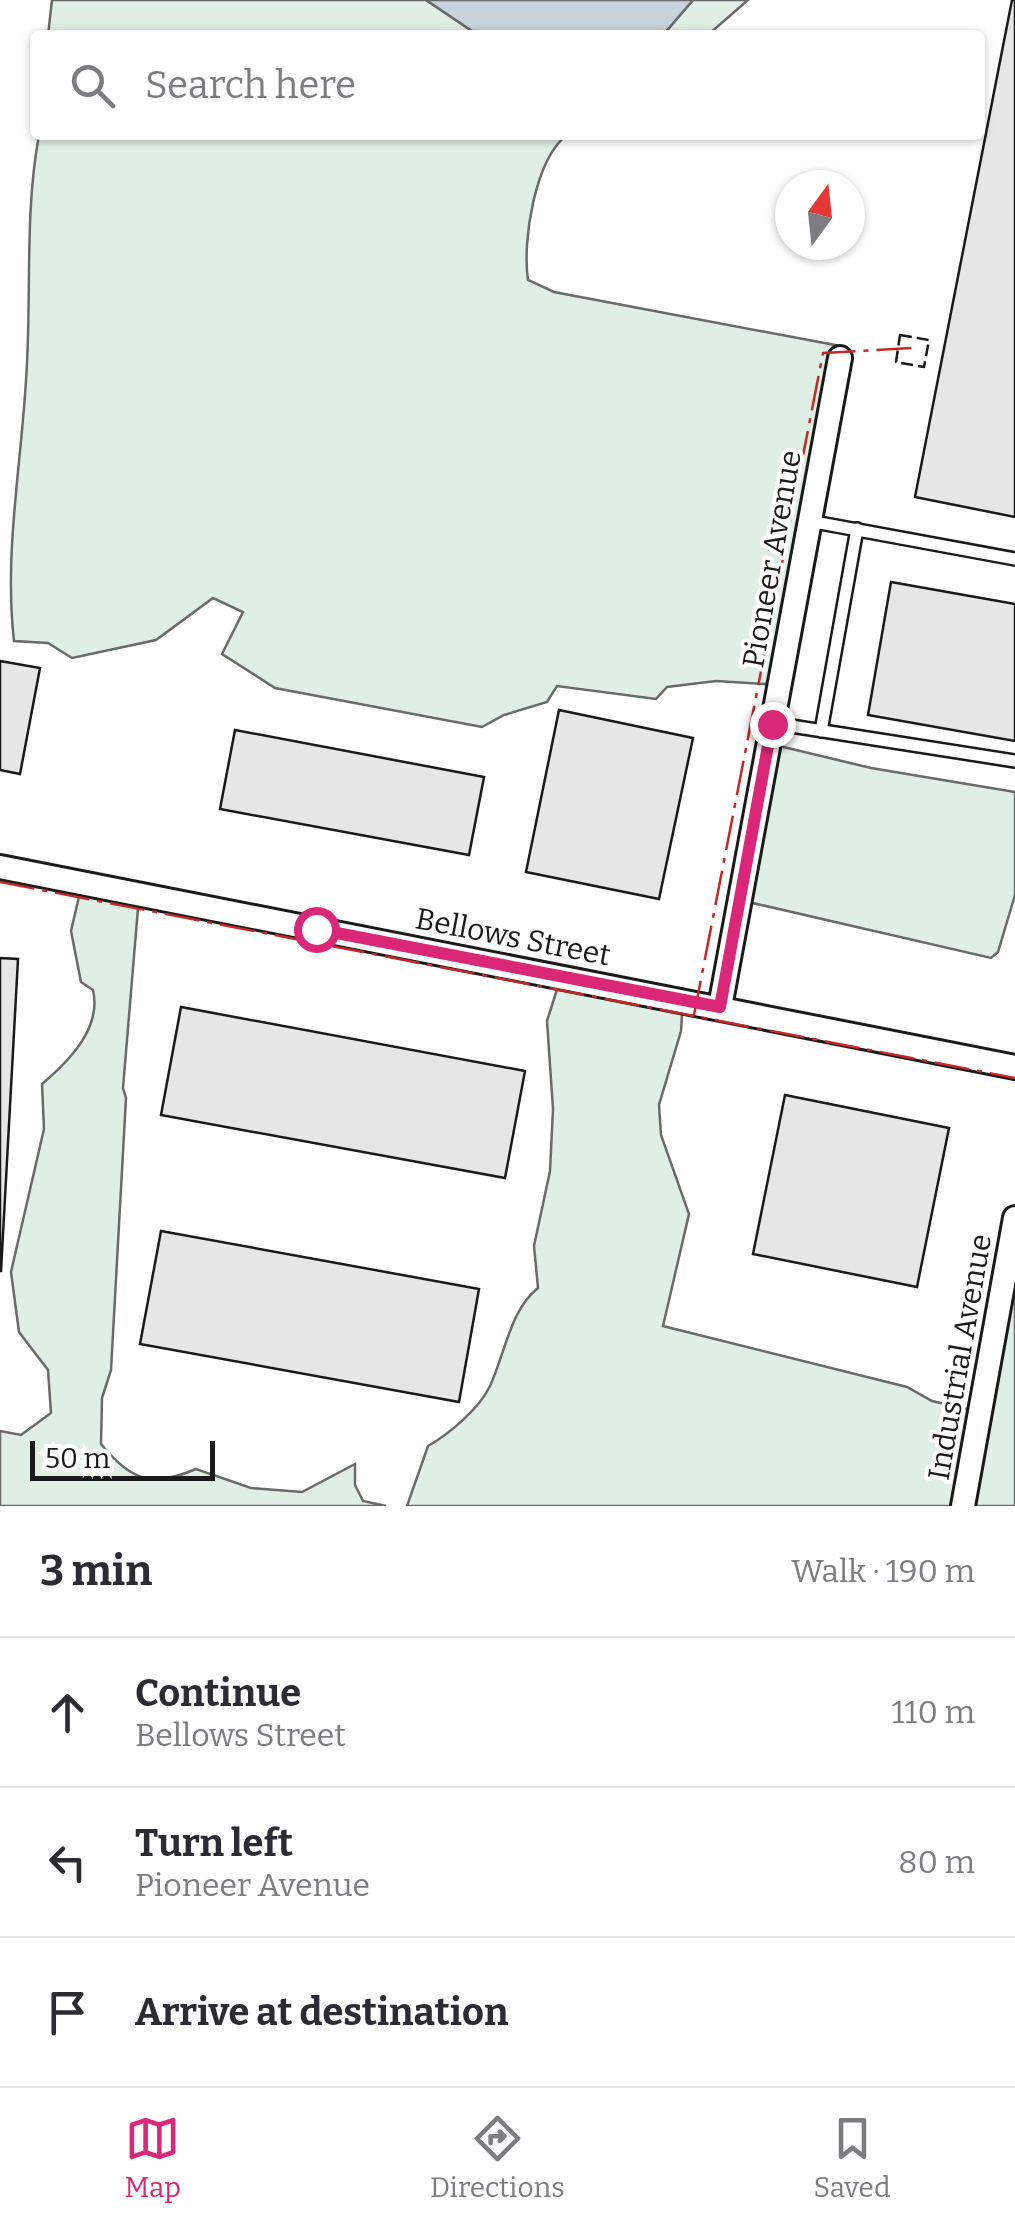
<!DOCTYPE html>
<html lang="en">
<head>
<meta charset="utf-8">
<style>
  :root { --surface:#fff; --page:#f2f2f3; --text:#2b2b33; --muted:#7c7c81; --line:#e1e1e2; --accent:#db2777 }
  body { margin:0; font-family:Bitter,serif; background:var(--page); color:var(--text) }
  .compass { position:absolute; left:775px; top:170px; width:90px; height:90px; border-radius:50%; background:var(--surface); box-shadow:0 2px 8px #0004; rotate:15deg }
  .scale { position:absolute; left:30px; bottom:25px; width:185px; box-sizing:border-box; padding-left:10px; border:5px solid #1a1a1a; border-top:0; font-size:28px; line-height:35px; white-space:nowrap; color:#1a1a1a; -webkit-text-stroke:8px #fff; paint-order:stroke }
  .stop { position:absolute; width:30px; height:30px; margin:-22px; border:8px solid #db2777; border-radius:50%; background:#fff }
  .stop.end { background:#db2777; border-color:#fff; box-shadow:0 2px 10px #0008 }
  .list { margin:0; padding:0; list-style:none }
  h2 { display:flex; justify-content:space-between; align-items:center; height:130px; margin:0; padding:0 40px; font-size:42px }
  h2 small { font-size:32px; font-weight:400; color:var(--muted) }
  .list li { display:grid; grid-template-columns:65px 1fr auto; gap:30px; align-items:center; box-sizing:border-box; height:150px; padding:0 40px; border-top:2px solid var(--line) }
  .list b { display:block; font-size:38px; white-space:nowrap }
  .list p { margin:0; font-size:32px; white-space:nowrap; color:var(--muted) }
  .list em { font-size:32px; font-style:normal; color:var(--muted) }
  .icon { flex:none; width:55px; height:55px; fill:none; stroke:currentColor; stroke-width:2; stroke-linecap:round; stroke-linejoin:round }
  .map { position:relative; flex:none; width:1015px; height:1506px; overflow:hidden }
  .search { position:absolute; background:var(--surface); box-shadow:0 2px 8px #0004; left:30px; right:30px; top:30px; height:110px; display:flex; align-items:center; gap:25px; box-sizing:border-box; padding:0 35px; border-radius:10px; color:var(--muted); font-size:38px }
  .sheet { height:580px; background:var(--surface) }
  nav { display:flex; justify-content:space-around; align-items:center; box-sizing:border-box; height:140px; border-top:2px solid var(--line); background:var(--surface); font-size:28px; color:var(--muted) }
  nav a { display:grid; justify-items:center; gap:5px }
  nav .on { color:var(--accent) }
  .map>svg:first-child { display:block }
</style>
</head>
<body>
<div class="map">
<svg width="1015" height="1506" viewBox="0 0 1015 1506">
  <rect width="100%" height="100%" fill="#fff"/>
  <path fill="#e0efe3" stroke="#6a6a6a" stroke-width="2.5" d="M52 0H426L478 35H48Z
    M693 0H748L709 34 663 35Z
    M39 135H567C535 159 522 241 528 280L554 292 840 346 845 354 780 685 716 681 667 687 656 699 557 686 547 702 504 715 482 727 275 688 222 654 243 612 213 598 156 640 72 658 48 643 14 641C4 554 21 467 26 380 32 298 24 216 39 135Z
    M771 744 871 768 1015 792V895L998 952 991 958 744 901Z
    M82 884 139 896 123 1088 126 1098 111 1370 102 1398 101 1444C131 1481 152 1488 196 1469L251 1488 302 1492 355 1464V1485L363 1501 386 1506H0V1431L21 1435 51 1413 48 1370 19 1332 11 1272 44 1129 42 1084C69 1061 102 1028 93 990L81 982 71 931Z
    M561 977 683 998 681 1031 659 1105 661 1135 689 1214 663 1326 907 1387 932 1401 979 1412 1015 1220V1506H407L428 1446C449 1434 479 1409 490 1386 505 1354 510 1310 538 1288L534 1246 550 1171 553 1109 547 1021Z"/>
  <path fill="#c6d2dc" stroke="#6a6a6a" stroke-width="2.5" d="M426 0H693L663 35H478Z"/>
  <path fill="#e6e6e6" stroke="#1a1a1a" stroke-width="2.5" d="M1012 0H1015V517L915 497Z
    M891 582 1015 604V741L868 715Z
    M0 661 40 668 20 774 0 770Z
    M559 710 693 738 659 899 526 872Z
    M235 730 484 777 469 855 220 809Z
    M0 958 18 959 1 1271H0Z
    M181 1007 525 1071 505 1178 161 1115Z
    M785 1095 949 1128 917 1287 753 1254Z
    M161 1231 479 1289 459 1402 140 1344Z"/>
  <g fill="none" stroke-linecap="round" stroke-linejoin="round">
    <defs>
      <path id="service" d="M809 521 1015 559
        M772 723 1015 761
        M821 731 857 529"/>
      <path id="minor" d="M0 867 1015 1067
        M720 1007 840 358
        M963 1506 1015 1218"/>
    </defs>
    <use href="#service" stroke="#1a1a1a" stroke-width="16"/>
    <use href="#minor" stroke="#1a1a1a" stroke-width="28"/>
    <use href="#service" stroke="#fff" stroke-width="11"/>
    <use href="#minor" stroke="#fff" stroke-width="22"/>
    <path stroke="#1a1a1a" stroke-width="2.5" stroke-dasharray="12 5" stroke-linecap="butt" d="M900 335 929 340 924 367 896 362Z"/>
    <path stroke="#c62828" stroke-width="2.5" stroke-dasharray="35 8 5 8" stroke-linecap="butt" d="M0 882 1015 1078
      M694 1015 823 353 912 348"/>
  </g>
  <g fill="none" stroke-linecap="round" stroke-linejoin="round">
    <path stroke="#db2777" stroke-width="12" d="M316 929 720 1007 772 724"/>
  </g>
  <g text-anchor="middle" stroke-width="8" stroke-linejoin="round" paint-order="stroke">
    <g font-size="30" fill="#1a1a1a" stroke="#fff">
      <text transform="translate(772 559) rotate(-80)" y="10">Pioneer Avenue</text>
      <text transform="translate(513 937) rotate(11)" y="10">Bellows Street</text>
      <text transform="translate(960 1357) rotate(-80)" y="10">Industrial Avenue</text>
    </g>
  </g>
</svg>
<svg class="compass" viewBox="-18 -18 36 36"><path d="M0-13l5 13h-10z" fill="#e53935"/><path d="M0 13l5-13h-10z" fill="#7c7c81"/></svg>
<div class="scale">50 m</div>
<div class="stop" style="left:316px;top:929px"></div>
<div class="stop end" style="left:772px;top:724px"></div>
<div class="search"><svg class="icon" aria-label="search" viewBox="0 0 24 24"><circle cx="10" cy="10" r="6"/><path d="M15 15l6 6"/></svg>Search here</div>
</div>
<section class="sheet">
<h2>3 min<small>Walk · 190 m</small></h2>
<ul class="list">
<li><svg class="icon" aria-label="ahead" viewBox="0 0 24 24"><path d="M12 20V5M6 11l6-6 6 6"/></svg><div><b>Continue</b><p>Bellows Street</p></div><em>110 m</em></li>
<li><svg class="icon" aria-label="left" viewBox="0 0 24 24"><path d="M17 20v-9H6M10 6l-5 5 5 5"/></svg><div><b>Turn left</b><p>Pioneer Avenue</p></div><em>80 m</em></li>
<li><svg class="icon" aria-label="arrive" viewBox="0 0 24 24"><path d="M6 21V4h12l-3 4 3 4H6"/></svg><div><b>Arrive at destination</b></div></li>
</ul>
</section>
<nav>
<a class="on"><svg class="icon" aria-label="map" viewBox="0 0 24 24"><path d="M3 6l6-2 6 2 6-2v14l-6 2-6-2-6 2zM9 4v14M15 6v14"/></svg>Map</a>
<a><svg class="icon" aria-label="directions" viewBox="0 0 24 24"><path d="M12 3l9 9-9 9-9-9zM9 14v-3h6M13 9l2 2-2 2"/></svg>Directions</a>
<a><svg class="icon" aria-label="saved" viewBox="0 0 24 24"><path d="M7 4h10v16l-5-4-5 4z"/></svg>Saved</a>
</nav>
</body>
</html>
